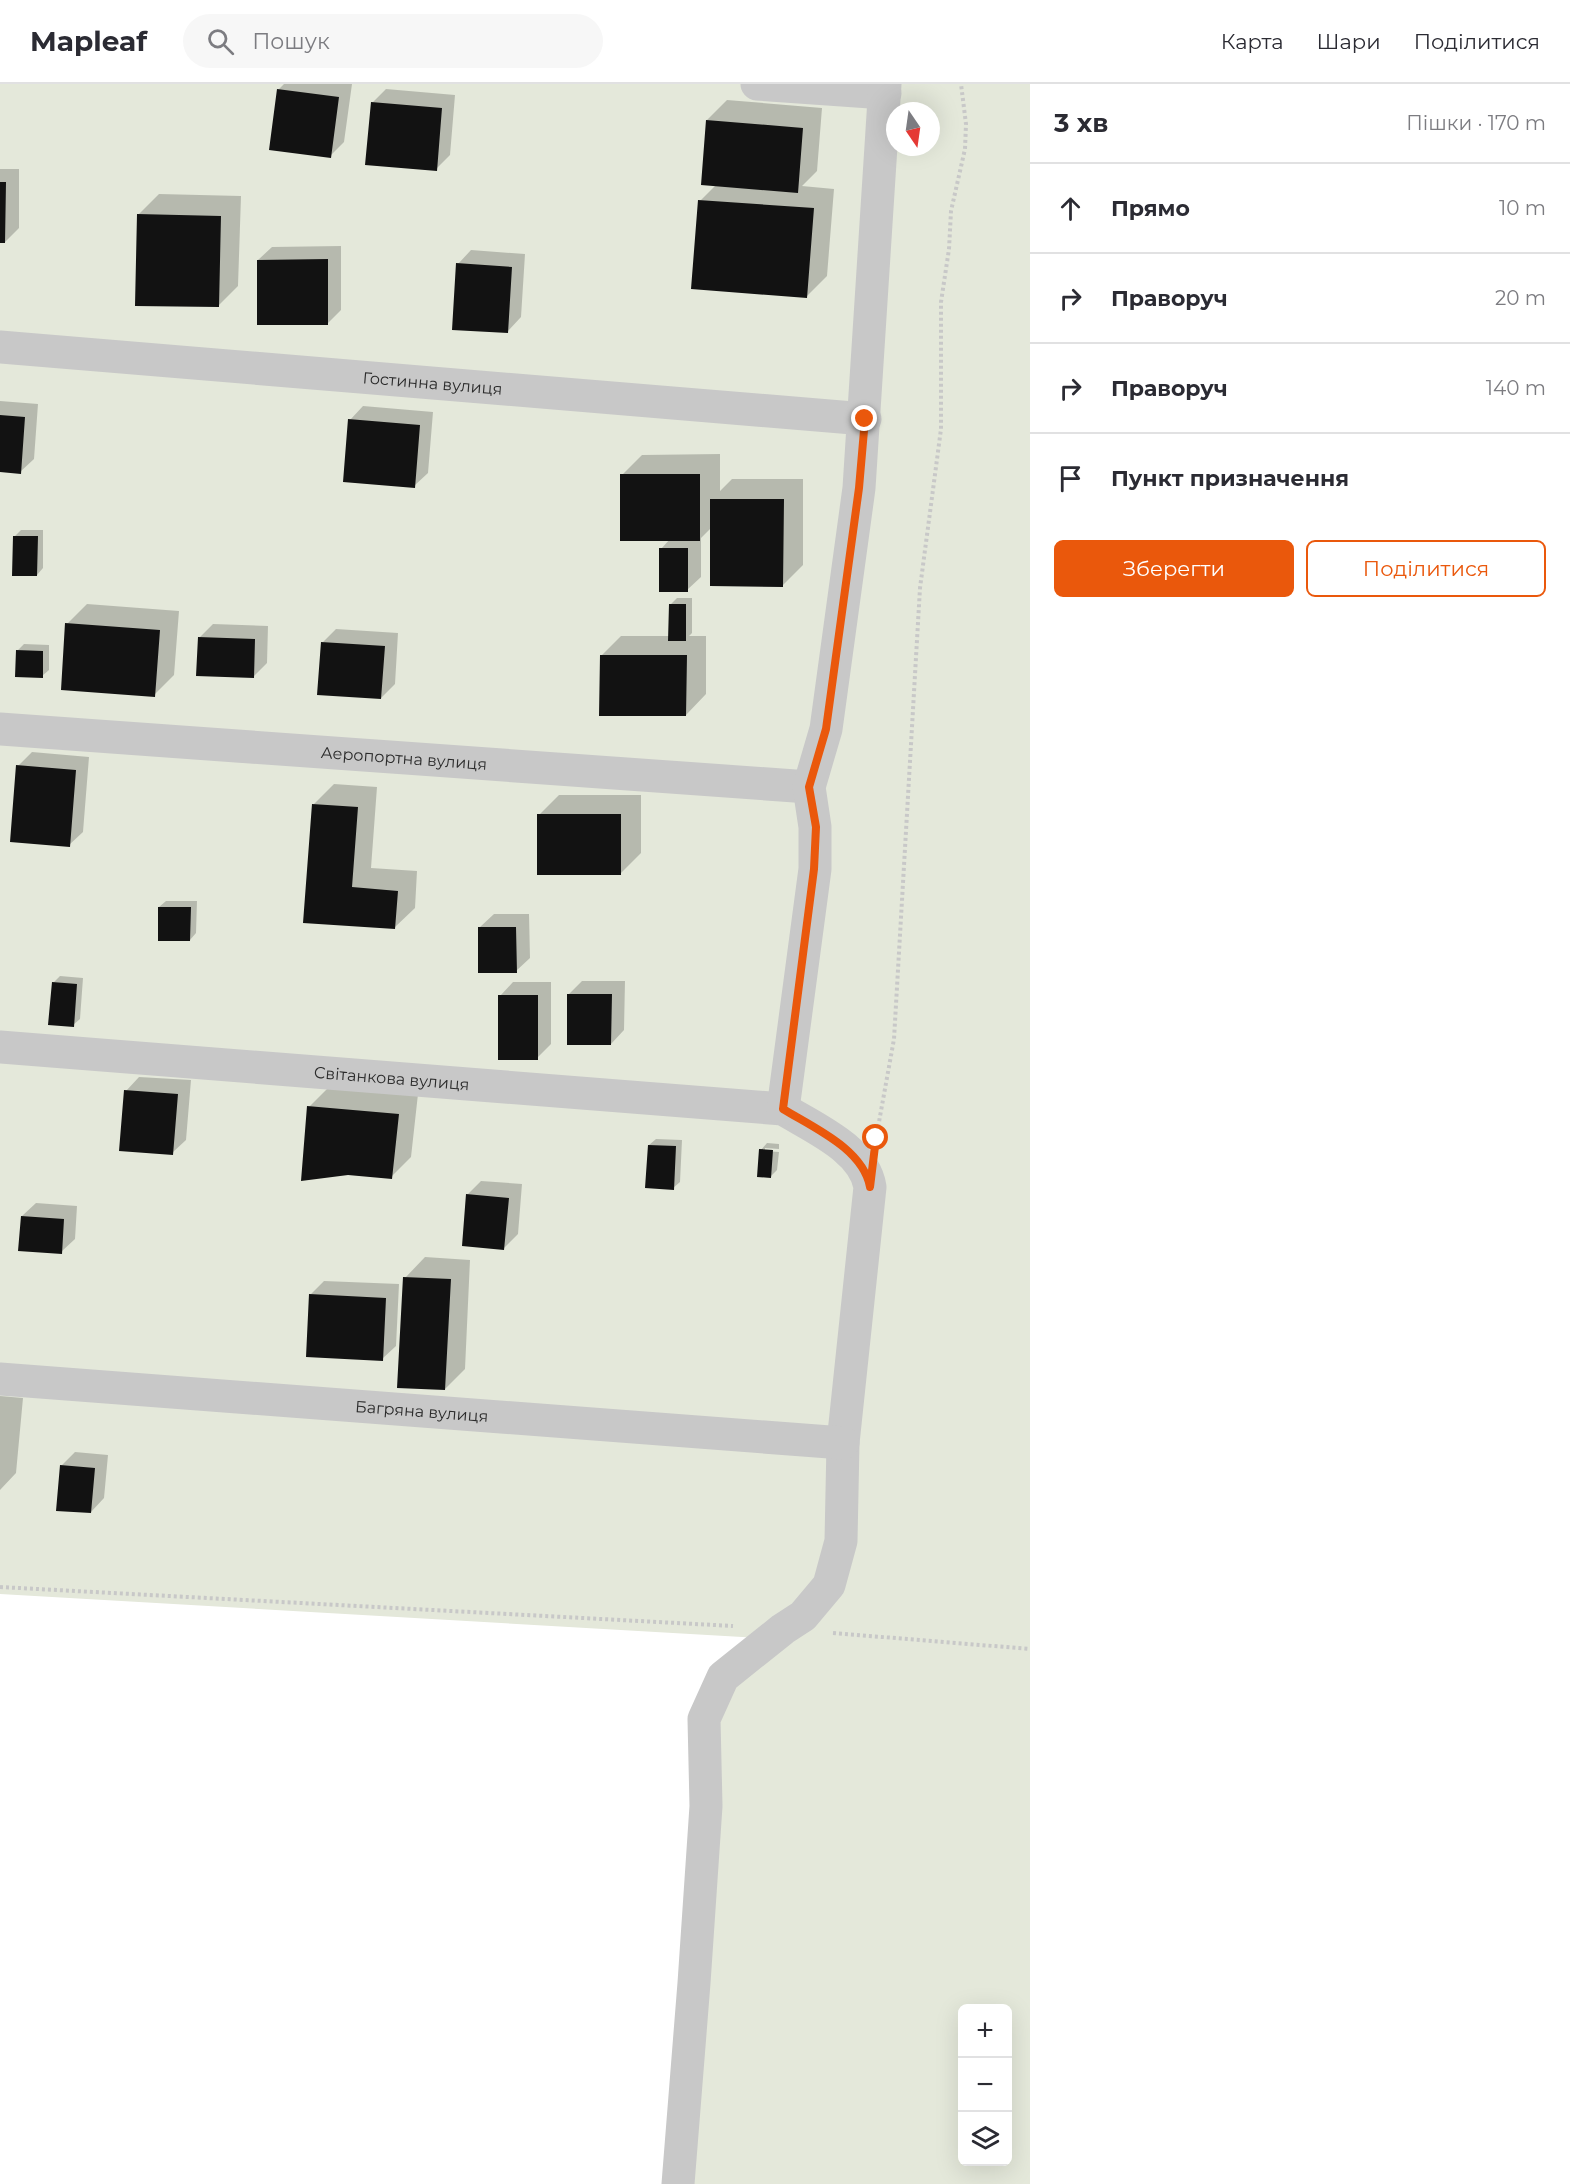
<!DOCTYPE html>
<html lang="uk">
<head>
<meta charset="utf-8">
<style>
  :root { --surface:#fff; --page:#f7f7f7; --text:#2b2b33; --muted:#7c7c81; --line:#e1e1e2; --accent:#ea580c }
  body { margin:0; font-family:Montserrat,sans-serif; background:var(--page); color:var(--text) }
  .controls { position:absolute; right:18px; bottom:18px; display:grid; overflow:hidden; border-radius:9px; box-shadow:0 6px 24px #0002 }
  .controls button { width:54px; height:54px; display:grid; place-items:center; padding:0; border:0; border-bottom:2px solid var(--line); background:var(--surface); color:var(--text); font:30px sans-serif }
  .compass { position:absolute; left:886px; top:18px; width:54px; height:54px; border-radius:50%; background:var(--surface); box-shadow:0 6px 24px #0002; rotate:167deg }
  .stop { position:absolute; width:18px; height:18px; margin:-14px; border:4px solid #ea580c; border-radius:50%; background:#fff }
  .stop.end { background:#ea580c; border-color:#fff; box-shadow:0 2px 6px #0008 }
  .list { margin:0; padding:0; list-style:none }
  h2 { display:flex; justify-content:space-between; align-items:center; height:78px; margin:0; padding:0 24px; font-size:26px }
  h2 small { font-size:20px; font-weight:400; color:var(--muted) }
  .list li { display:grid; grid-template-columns:39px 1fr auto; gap:18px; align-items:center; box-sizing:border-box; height:90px; padding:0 24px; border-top:2px solid var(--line) }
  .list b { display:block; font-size:22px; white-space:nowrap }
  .list em { font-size:20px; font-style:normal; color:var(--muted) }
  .actions { display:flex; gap:12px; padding:18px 24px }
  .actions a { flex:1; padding:14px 0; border:2px solid var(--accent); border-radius:9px; text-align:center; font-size:21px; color:var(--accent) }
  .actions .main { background:var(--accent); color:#fff }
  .icon { flex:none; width:33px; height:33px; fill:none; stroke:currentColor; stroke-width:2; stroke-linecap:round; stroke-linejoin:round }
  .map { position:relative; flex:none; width:1030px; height:2100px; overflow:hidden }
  header { display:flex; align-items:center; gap:36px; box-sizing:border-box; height:84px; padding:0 30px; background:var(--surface); border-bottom:2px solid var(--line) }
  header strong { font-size:28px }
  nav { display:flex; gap:33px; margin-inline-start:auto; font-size:21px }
  .search { width:420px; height:54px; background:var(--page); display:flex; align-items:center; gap:15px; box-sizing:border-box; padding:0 21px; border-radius:33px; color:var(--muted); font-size:22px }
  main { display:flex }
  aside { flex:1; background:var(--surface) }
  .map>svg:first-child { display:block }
</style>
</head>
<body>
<header>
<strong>Mapleaf</strong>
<div class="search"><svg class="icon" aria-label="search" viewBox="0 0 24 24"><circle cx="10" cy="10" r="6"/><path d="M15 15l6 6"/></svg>Пошук</div>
<nav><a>Карта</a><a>Шари</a><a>Поділитися</a></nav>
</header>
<main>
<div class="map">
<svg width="1030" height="2100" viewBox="0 0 1030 2100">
  <rect width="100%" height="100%" fill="#fff"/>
  <path fill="#e4e8da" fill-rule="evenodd" d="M0 0H1030V2100H683L709 1636 728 1597 778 1555 0 1510ZM895 27H931V63H895ZM963 1924H1008V2078H963Z"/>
  <path fill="#0003" d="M284 0H352L344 58 330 72 278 6Z
    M386 5 455 11 450 71 436 85 372 19Z
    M727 16 822 24 817 87 802 102 834 105 827 192 807 212 700 117 716 101 707 36Z
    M0 85H19V144L5 158H0Z
    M159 110 241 112 238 202 218 222 139 130Z
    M341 162V226L327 240 258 176 272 163Z
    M471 166 525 170 521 233 508 247 458 180Z
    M0 317 38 320 34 375 20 388 0 387Z
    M363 322 433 328 428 389 414 402 350 336Z
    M720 370V407L732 395H803V481L783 501 711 444 701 454V493L687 506 661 465 670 455 622 391 642 371Z
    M21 446H43V484L37 491 14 453Z
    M677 514H692V549L689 552H706V610L686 631 601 572 621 552H670V521Z
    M87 520 179 527 174 591 154 611 67 540Z
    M213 540 268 542 267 579 253 593 199 554Z
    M336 545 398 549 395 600 381 614 323 558Z
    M24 560 49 561V586L42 592 17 567Z
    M32 668 89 673 83 748 69 761 18 682Z
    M334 700 377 703 371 784 417 787 415 824 394 844 305 837 314 720Z
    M559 711H641V769L621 789 539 731Z
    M166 817H197L196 849 190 856 159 823Z
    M494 830H529L530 874 516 887 480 843Z
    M60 892 83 894 80 935 73 941 53 899Z
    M582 897H625L624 946 611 960 568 911Z
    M513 898H551V960L537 974 500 912Z
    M139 993 191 996 186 1056 172 1069 126 1007Z
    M329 1003 418 1010 411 1073 391 1093 309 1023Z
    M656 1055 682 1056 680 1098 673 1104 649 1061Z
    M767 1059 779 1060V1065L765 1064V1067L779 1068 777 1086 771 1092 761 1066Z
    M481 1097 522 1100 518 1150 504 1164 467 1111Z
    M36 1119 77 1122 75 1155 61 1168 22 1132Z
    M425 1173 470 1176 465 1285 445 1305 405 1194Z
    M324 1197 399 1200 396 1262 382 1275 310 1211Z
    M0 1312 23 1314 16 1389 0 1406Z
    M75 1368 108 1371 104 1414 91 1428 61 1382Z"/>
  <path fill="#121212" d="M277 5 339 13 331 74 269 66Z
    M371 18 442 24 437 87 365 81Z
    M706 36 803 44 798 109 701 101Z
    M0 98H6L5 159H0Z
    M698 116 814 124 807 214 691 205Z
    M137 130 221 132 219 223 135 222Z
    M328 175V241H257V176Z
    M456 179 512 183 508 249 452 246Z
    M0 331 25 333 21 390 0 388Z
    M348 335 420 341 415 404 343 398Z
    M620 390H700V457H620Z
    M710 415H784L783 503 710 502Z
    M13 452H38L37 492H12Z
    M659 464H688V508H659Z
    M669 520H686V557H668Z
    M65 539 160 546 155 613 61 606Z
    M198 553 255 555 254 594 196 592Z
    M321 558 385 562 381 615 317 611Z
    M16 566 43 567V594L15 593Z
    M600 571H687L686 632H599Z
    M16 681 76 686 70 763 10 758Z
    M312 720 358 723 352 803 398 807 395 845 303 839Z
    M537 730H621V791H537Z
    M158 823H191L190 857H158Z
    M478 843H516L517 889H478Z
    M52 898 77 900 74 943 48 941Z
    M567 910H612L611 961H567Z
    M498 911H538V976H498Z
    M124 1006 178 1010 173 1071 119 1067Z
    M307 1022 399 1030 392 1095 348 1091 301 1097Z
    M648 1061 676 1062 674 1106 645 1104Z
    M759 1065 773 1066 771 1094 757 1093Z
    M466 1110 509 1114 504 1166 462 1162Z
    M21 1132 64 1135 62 1170 18 1167Z
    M403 1193 451 1195 445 1306 397 1304Z
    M309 1210 386 1214 383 1277 306 1273Z
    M60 1381 95 1384 91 1429 56 1427Z"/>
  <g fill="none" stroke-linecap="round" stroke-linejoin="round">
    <path stroke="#c8c8c8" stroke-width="4" stroke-dasharray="3 3" stroke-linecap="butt" d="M877 1049 894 955 920 504 941 345V218L949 165 951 127 965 65 966 40 961 0
      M0 1503 733 1542
      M833 1549 1030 1565"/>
    <g stroke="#c8c8c8" stroke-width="33">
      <path d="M757 0 885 9"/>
      <path id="s1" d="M0 263 865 335"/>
      <path id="s2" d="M0 645 809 703"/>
      <path id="s3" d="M0 963 783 1025C814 1044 864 1065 870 1103L843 1359 841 1457 829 1501 803 1532 783 1545 723 1593 704 1635 706 1722 694 1899 678 2100"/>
      <path d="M783 1025 815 785V743L809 703 826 645 859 404 885 0"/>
      <path id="s4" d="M0 1295 843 1359"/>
    </g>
  </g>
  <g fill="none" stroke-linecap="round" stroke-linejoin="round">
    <path stroke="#ea580c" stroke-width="8" d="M865 335 859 404 826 645 809 703 816 743 814 785 783 1025C814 1044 863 1065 870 1103L876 1054"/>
  </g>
  <g text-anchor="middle" stroke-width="6" stroke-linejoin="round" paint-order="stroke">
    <g font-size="16" fill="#2b2b2b" stroke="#fff">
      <text dy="6" stroke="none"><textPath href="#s1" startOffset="434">Гостинна вулиця</textPath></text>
      <text dy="6" stroke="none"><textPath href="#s2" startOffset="405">Аеропортна вулиця</textPath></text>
      <text dy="6" stroke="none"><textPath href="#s3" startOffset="393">Світанкова вулиця</textPath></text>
      <text dy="6" stroke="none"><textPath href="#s4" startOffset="423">Багряна вулиця</textPath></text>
    </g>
  </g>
</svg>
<div class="controls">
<button>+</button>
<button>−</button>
<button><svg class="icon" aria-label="layers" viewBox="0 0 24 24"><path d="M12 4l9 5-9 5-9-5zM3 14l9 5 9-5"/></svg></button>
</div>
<svg class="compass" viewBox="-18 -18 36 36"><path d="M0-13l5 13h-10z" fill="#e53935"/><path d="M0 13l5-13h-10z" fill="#7c7c81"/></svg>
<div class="stop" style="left:876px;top:1054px"></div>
<div class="stop end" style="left:865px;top:335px"></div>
</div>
<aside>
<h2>3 хв<small>Пішки · 170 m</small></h2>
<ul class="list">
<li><svg class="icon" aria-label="ahead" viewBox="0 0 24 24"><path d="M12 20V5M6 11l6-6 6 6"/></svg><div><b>Прямо</b></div><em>10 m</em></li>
<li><svg class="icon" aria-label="right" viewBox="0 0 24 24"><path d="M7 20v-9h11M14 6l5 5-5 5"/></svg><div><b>Праворуч</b></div><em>20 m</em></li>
<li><svg class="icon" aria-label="right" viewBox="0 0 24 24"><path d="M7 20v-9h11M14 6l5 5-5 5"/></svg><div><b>Праворуч</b></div><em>140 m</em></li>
<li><svg class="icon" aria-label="arrive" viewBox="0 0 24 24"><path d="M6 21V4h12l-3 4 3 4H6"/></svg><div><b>Пункт призначення</b></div></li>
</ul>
<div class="actions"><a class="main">Зберегти</a><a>Поділитися</a></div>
</aside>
</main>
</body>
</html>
